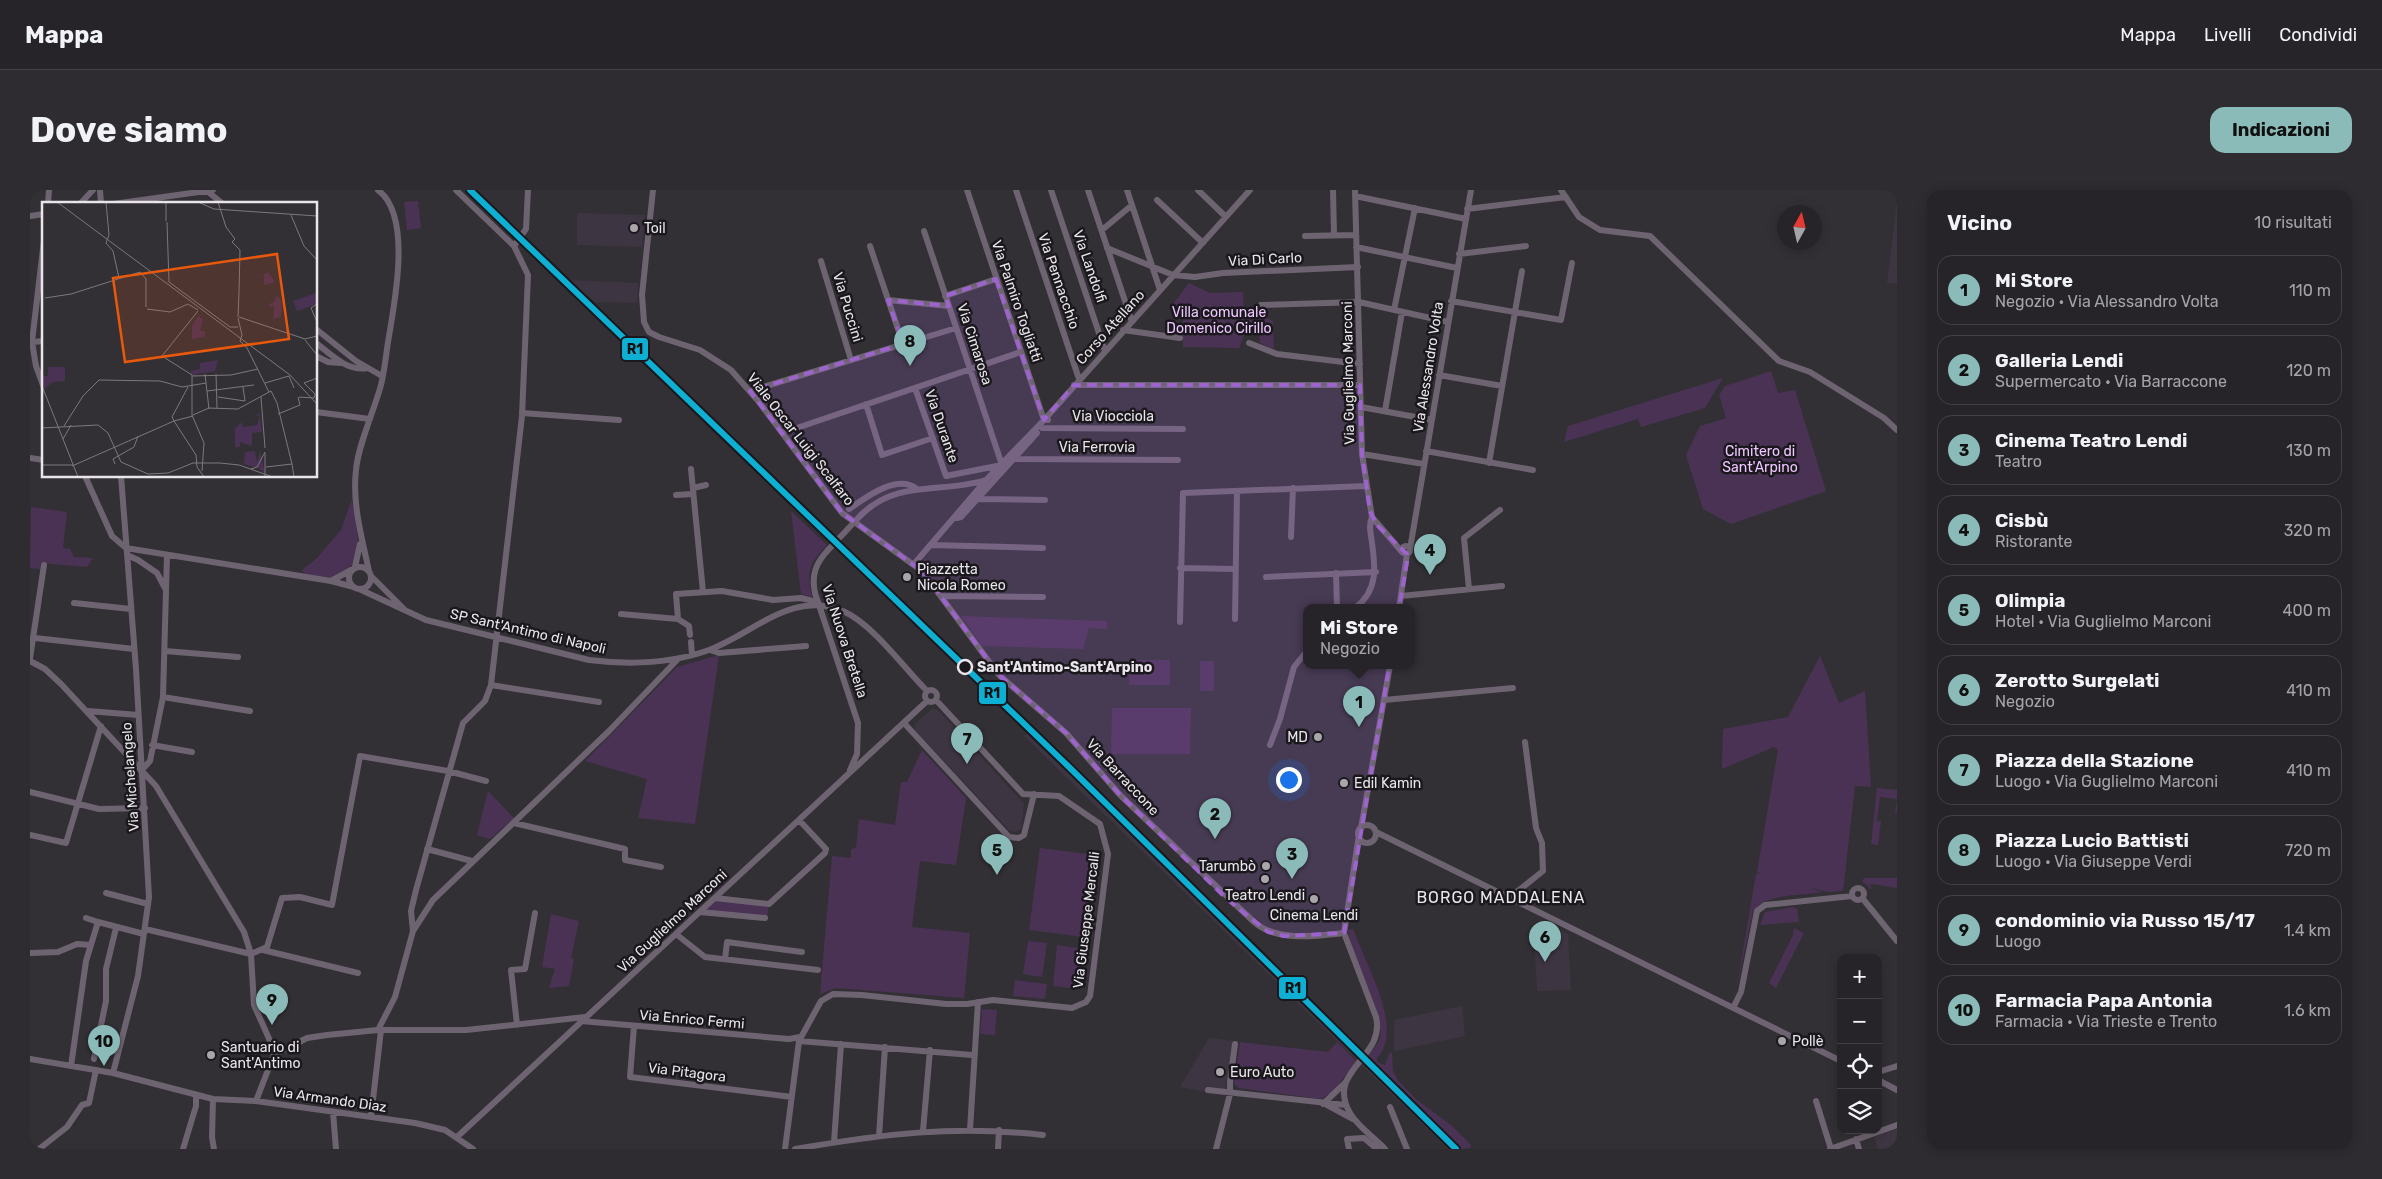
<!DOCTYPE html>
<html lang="it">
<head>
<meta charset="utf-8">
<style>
  :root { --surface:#262428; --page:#2e2c30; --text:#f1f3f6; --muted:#a4a4a8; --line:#424145; --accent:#8bbbb9 }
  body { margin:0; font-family:Rubik,sans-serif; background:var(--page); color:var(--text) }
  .controls { position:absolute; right:15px; bottom:15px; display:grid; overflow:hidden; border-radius:10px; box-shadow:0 2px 12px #0003 }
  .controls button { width:45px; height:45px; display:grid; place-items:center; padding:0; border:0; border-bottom:1px solid var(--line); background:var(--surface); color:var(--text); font:25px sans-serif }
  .compass { position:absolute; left:1747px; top:15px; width:45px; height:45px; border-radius:50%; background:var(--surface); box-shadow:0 2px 12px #0003; rotate:8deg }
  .you { position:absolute; left:1258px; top:589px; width:18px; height:18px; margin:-12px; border:4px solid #fff; border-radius:50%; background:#1a73e8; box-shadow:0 0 0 8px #1a73e833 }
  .badge { display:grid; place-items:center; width:32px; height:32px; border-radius:50%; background:var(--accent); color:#111; font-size:16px; font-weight:700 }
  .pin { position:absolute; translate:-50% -41px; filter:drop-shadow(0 1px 2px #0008) }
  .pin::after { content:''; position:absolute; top:26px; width:18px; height:15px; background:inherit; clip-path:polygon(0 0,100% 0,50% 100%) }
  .popup { position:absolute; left:1273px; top:414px; width:112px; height:65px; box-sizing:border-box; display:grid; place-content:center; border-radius:10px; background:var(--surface); filter:drop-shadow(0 1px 4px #0005); font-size:16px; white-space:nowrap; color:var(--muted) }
  .popup b { font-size:19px; color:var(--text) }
  .popup::after { content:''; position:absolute; left:50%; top:100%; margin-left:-10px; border:10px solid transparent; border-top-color:var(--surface) }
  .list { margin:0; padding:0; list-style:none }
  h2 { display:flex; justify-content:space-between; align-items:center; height:65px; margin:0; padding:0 20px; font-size:21px }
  h2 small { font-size:16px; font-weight:400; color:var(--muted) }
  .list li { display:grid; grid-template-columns:32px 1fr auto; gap:15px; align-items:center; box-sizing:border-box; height:70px; margin:0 10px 10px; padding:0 10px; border:1px solid var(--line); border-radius:15px }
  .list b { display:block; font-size:19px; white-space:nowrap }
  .list p { margin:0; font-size:16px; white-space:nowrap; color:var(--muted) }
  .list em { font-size:16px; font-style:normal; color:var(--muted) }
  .icon { flex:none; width:28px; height:28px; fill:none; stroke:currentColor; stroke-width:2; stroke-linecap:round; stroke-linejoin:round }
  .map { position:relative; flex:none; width:1867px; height:959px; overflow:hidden; border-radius:15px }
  header { display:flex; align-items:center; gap:30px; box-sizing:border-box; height:70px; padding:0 25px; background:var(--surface); border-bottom:1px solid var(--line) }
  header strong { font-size:24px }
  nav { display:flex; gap:28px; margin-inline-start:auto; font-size:18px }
  .intro { display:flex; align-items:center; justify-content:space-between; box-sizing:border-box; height:120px; padding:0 30px }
  h1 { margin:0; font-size:35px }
  .button { padding:12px 22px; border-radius:15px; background:var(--accent); color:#111; font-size:18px; font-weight:700 }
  main { display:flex; gap:30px; padding:0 30px }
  aside { flex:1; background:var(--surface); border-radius:15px; box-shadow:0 2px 12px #0003 }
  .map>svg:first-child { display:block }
</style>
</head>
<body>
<header>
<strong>Mappa</strong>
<nav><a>Mappa</a><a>Livelli</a><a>Condividi</a></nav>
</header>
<div class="intro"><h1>Dove siamo</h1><a class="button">Indicazioni</a></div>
<main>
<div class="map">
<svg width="1867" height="959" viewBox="0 0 1867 959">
  <rect width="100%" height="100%" fill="#333035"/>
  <path fill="#3e3542" d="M1867 12V94L1857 93Z
    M547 23 615 25 612 57 547 55Z
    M540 90 608 93 607 113 565 112Z
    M903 518 910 522 994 614 991 639 985 642 979 640 885 540V534Z
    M1002 539 1176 706 1341 873 1431 959H1418L994 546Z
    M1509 730 1538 744 1541 800 1507 801 1504 738H1510Z
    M1432 816 1435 846 1364 861V830Z
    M1179 848 1204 851 1194 905 1150 897Z
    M1867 939V959H1848L1844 947Z"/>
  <path fill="#4a3254" d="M388 11 391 38 377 40 374 12Z
    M1159 93 1180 103 1213 102 1214 117 1243 131 1244 159 1230 153 1229 138H1217L1209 158 1153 157V127L1140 118Z
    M1741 181 1748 203 1765 200 1796 301 1701 334 1673 319 1656 265 1670 236 1696 228 1689 205 1695 196Z
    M1693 188 1675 218 1611 237 1608 229 1534 252 1538 236Z
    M322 309 328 349 324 374 301 388 275 384 272 380 287 368 311 340Z
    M1 317 37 322 33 358 40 359 44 367 63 368 57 377 11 373 10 379 0 378Z
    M761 321 797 355C779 374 776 381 782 407L771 404Z
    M931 426 1077 431V439L1059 438 1053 459 952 456Z
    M689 465 665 634 608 628 617 589 555 571 647 477Z
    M1790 466 1809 513 1835 501 1841 597 1825 596 1813 701 1798 702 1778 697 1792 702C1770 706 1737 703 1723 721L1707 796 1726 684H1730L1727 682 1748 560 1744 557 1692 579 1693 539 1758 527Z
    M1099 470H1140V495H1099Z
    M1170 471H1184V501H1170Z
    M1082 518H1161L1160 564H1081Z
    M892 560 936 608 926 675 890 671 882 737 940 743 934 808 806 798 790 804 802 666 821 668V659L826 658 829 629 865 635 871 592H877Z
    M1847 598 1867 600V623H1865L1867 609 1850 607 1847 631H1851L1848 655 1841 654Z
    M458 601 484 628 460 649 447 645Z
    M1010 658 1065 665 1054 747 999 740Z
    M1834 688H1867V698L1843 694 1839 695 1842 698 1841 699 1832 691Z
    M687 709 739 715 737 727 673 721Z
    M1763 717 1767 719 1769 732 1730 735 1735 722Z
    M521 724 549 731 541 768 544 769 539 796 519 798 525 779 512 777Z
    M1764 738 1774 743 1746 798 1739 793 1763 745Z
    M1323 739C1335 773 1375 839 1347 868V872L1355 875 1360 862 1362 863 1363 881 1368 891 1387 910 1421 935 1441 955 1440 958 1432 959 1337 867C1340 862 1346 857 1349 851 1358 829 1321 768 1318 740Z
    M998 751 1017 753 1012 787 993 784Z
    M1027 755 1053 759 1048 799 1023 796Z
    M985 790 1017 794 1015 809 983 806Z
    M952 819 967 820 965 845 950 844Z
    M1210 852 1298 862 1307 852 1326 871 1304 901 1291 909 1209 898 1204 894Z"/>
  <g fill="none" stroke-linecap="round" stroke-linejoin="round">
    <path stroke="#6e6471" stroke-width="6" d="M70 0 71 14
      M623 0 612 105 614 132 619 142 629 147 670 160 701 180 729 212 812 323 892 381 969 485 1036 543 1090 605 1224 732C1247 752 1286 746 1314 743
      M937 0 1014 230H1018
      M986 0 1049 189
      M1021 0 1075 161
      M1058 0 1102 132
      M1097 0 1130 100
      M1168 0 1196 27
      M1303 0 1304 45
      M1325 0 1332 264 1342 327 1372 362
      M1531 0 1549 27 1570 40 1620 46 1749 171 1780 182 1854 228 1867 240
      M177 1 193 14
      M1325 6 1436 29
      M1127 10 1173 53
      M18 14 19 0
      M50 14 63 0
      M83 14 183 0
      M1437 19 1536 7
      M0 26 14 24
      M1072 40 1102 15
      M1275 46 1326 45
      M14 50 2 152 6 176 14 198
      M484 56 496 39 498 0
      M840 56 873 154
      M1326 57 1427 78
      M1077 58 1143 85 1165 87 1193 83 1328 77
      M1429 64 1496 56
      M791 71 821 170
      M915 106 966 89
      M858 110 919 116
      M1421 111 1531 130 1542 73
      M1231 115 1329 112 1418 132
      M1364 120 1385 18
      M286 139 326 171 352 186
      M1093 140 1150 148
      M2 152 14 151
      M286 153C302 165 317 182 338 178
      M1219 153 1247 164 1330 174
      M286 166 298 172 311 173
      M1409 185 1472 196
      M1044 195H1330
      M885 198 916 286 972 275 894 41
      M720 201 926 138
      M836 214 852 265 903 248
      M1331 217 1402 230
      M1355 221 1372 122
      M286 222 340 229
      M492 223 589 230
      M1012 238 1153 239
      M752 243 991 162
      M1396 261 1503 280
      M1332 264 1394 274
      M0 268 14 270
      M986 269 1148 270
      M1459 273 1492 81
      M661 279 673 402
      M55 286 82 346 96 358 301 391 324 397
      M663 298 676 295
      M646 305 663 304
      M948 309 1015 310
      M819 319C835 308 867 283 887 299
      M831 325C868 289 911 304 956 290
      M927 328 931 327 1007 243
      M1261 347 1263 298
      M901 355 1013 358
      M1372 360a4 4 0 1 1 8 0a4 4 0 1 1-8 0Z
      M1380 359 1441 0
      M97 365 108 370 127 383 136 400 133 507 120 571 111 581
      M884 374 957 289 1014 230 1220 0
      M319 388a11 11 0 1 1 22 0a11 11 0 1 1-22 0Z
      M325 377 330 354
      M1150 378 1205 379
      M339 381C332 348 322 314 326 280 328 255 344 221 351 195 355 179 356 163 359 146 365 110 382 25 348 0
      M1306 383 1307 418
      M341 386 374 419
      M1236 387 1346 382
      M301 391 321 380
      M136 399 137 365
      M329 399 396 430 559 470C600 475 640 474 679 460 725 443 763 398 815 422 843 435 874 478 897 501
      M1439 399 1434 348 1470 320
      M785 403C781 385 786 373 798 360
      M911 406 1013 407
      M1371 406 1472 396
      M44 413 101 419
      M1325 418C1350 399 1345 374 1341 346 1340 340 1339 334 1342 327
      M1369 418 1377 364
      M791 421 828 533 827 564 820 580
      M591 424 648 429
      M1205 429 1207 301
      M1150 432 1153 303 1336 296
      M660 445 659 436 648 429 646 404 692 401 743 410 771 408 787 412
      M5 448 104 459
      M661 452 662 465
      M680 460 689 463 776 456
      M135 461 208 467
      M0 468 14 375
      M0 471 15 479 31 494 126 596 214 742 221 764 224 815 245 862 226 911
      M461 495 569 512
      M895 506a6 6 0 1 1 12 0a6 6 0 1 1-12 0Z
      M133 507 220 521
      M1354 510 1483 498
      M58 521 108 525
      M874 533 979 647 989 648 994 645 1004 604
      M122 555 162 562
      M1240 555 1250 529 1264 477 1276 462
      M0 602 69 619 115 618
      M484 633 595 659V670L631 677
      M1328 644a9 9 0 1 1 18 0a9 9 0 1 1-18 0Z
      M1331 638 1360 476
      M1346 642 1811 871
      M0 645 36 653 71 536
      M1329 645 1314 743 1346 827C1356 868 1295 880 1320 923 1328 937 1344 947 1355 959
      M397 659 442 671
      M1822 704a6 6 0 1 1 12 0a6 6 0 1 1-12 0Z
      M76 703 118 714
      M685 708 739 714 795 663 796 659 769 630
      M1479 708 1513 681 1512 653 1506 638 1495 552
      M1833 709 1867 751
      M670 722 735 728
      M56 728 68 732
      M115 739 221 764 237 757 252 708 270 707 302 715 330 566 418 581 456 591
      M383 741 381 721 386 700 433 533 455 511 461 495 492 226 498 85 484 56 426 0
      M646 744 675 767 788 780
      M233 760 328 783
      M0 763 28 762 47 754 61 755
      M695 769 697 752 772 762
      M1703 818 1711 802 1727 721 1735 715 1822 706
      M551 831 759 849 770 847
      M487 835 481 780 495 779 505 723
      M604 836 600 887 762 907
      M348 840 365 807 383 741 403 710 579 541 648 469
      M769 851 942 865
      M244 865 277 848 297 845 348 840H436L555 827
      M0 869 83 883 183 909 226 911 385 933 415 940 443 959
      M64 869 76 811V779L86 738
      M41 876 56 771 68 732 114 744
      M1848 882 1867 876
      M83 883 108 786 119 707 106 479 91 286
      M1848 890 1867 900
      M1178 900 1316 915
      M183 909 182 947 184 959
      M1786 911 1801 959
      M1293 914 1316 892
      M1297 915 1323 929
      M1360 917 1377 959
      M303 922 306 959
      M341 927 351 840
      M940 940 948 812
      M893 941 900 860
      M849 946 855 857
      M427 947 897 511
      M1826 949 1829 959
      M804 952 811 854
      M9 959 37 937 52 915 59 913 66 880
      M153 959 166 916V905
      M755 959 769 851 791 811 803 804 832 805 916 814H937L963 810 1042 818 1056 812 1060 806 1078 664 1070 634 1029 606 993 604 906 510
      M765 959C852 944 925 935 1013 945
      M968 959 969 940
      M1186 959 1200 904V892L1205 854
      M1319 959 1317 949 1334 948 1347 959
      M1800 959 1867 935"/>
    <path stroke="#6e6471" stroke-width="6" d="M798 360 831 325
      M785 403 791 421"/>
    <defs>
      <path id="rail-1" d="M440 0 1039 577 1426 959"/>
    </defs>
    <use href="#rail-1" stroke="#1a181c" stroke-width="10"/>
    <use href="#rail-1" stroke="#0dafd3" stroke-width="6"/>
  </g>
  <path fill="#9c64cc" fill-opacity="0.2" stroke="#9c64cc" stroke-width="4" stroke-dasharray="10 6" stroke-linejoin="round" d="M966 89 1014 230 1044 195H1330L1332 264 1340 321 1347 335 1377 364V372L1314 743 1254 746 1238 742 1198 710 1090 605 1036 543 969 485 892 381 812 323 720 201 873 154 858 110 919 116 915 106Z"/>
  <g fill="#a9a6ab" stroke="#1a181c" stroke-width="2">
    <circle cx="604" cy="38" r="5"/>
    <circle cx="877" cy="387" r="5"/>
    <circle cx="1288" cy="547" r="5"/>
    <circle cx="1314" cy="593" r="5"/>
    <circle cx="1236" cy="676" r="5"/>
    <circle cx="1235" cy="689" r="5"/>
    <circle cx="1284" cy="709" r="5"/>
    <circle cx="1752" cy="851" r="5"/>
    <circle cx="181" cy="865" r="5"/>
    <circle cx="1190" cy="882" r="5"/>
  </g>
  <circle fill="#1a181c" stroke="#e9e5ea" stroke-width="2.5" cx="935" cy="477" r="7"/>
  <g text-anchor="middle" stroke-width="5" stroke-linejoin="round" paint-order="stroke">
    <g font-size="14" fill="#e9e5ea" stroke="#1a181c" text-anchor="start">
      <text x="614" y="43">Toil</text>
      <text x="887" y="384">Piazzetta<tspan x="887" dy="16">Nicola Romeo</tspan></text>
      <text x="1278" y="552" text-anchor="end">MD</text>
      <text x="1324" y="598">Edil Kamin</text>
      <text x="1226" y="681" text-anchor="end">Tarumbò</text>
      <text x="1235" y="710" text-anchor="middle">Teatro Lendi</text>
      <text x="1284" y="730" text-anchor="middle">Cinema Lendi</text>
      <text x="1762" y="856">Pollè</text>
      <text x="191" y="862">Santuario di<tspan x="191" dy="16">Sant'Antimo</tspan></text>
      <text x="1200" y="887">Euro Auto</text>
    </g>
    <g font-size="14" fill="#e9e5ea" stroke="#1a181c">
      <text transform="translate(1235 69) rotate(-3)" y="5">Via Di Carlo</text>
      <text transform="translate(1060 76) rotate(71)" y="5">Via Landolfi</text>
      <text transform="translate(1029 91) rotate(71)" y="5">Via Pennacchio</text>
      <text transform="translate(987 111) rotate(71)" y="5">Via Palmiro Togliatti</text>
      <text transform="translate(818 117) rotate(73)" y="5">Via Puccini</text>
      <text transform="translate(1080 137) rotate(-48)" y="5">Corso Atellano</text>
      <text transform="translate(945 154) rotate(72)" y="5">Via Cimarosa</text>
      <text transform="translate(1398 177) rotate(-81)" y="5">Via Alessandro Volta</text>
      <text transform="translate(1318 183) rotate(-91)" y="5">Via Guglielmo Marconi</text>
      <text x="1083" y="231">Via Viocciola</text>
      <text transform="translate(912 236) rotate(71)" y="5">Via Durante</text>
      <text transform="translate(771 249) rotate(52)" y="5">Viale Oscar Luigi Scalfaro</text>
      <text x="1067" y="262">Via Ferrovia</text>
      <text transform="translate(498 441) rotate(13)" y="5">SP Sant'Antimo di Napoli</text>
      <text transform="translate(815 451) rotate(72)" y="5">Via Nuova Bretella</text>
      <text transform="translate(100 587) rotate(-94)" y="5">Via Michelangelo</text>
      <text transform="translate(1093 587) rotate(47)" y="5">Via Barraccone</text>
      <text transform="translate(1056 730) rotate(-83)" y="5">Via Giuseppe Mercalli</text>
      <text transform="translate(642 731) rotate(-43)" y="5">Via Guglielmo Marconi</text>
      <text transform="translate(662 829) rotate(5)" y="5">Via Enrico Fermi</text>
      <text transform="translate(657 882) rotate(7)" y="5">Via Pitagora</text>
      <text transform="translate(300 909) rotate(8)" y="5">Via Armando Diaz</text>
    </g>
    <g font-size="14" fill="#efc6ff" stroke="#1a181c">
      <text x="1189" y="127">Villa comunale<tspan x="1189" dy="16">Domenico Cirillo</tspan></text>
      <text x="1730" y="266">Cimitero di<tspan x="1730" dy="16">Sant'Arpino</tspan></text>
    </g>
    <g font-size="14" font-weight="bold" fill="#e9e5ea" stroke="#1a181c" text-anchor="start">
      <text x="947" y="482">Sant'Antimo-Sant'Arpino</text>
    </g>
    <g font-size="16" letter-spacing="1" fill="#e9e5ea" stroke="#1a181c">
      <text x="1471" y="713">BORGO MADDALENA</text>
    </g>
  </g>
  <g transform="translate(12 12)">
    <rect width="275" height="275" fill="#333035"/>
    <path d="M226 70 233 80 222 83V73L209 79ZM274 91 275 102 255 109 251 99ZM234 94 239 97 240 105 239 115 232 117 231 124 232 103 227 106V102L232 100ZM156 114 161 117 158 129H163V135L150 137V124ZM176 158 173 169 150 173 148 169 158 167V161ZM6 165H23V179L11 180 2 187 0 174H6ZM212 212H218L220 230 210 231V244L198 240V245H193V227L197 222 201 221 200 225 215 223 218 214ZM213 249 215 261 218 249 223 271 216 266 194 260 202 262 203 250Z" fill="#4a3254"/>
    <path fill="none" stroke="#7c787d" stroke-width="1" d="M15 0 248 173 275 202M64 0 67 33 64 41 71 49 77 76M124 0V19M156 0 172 7 275 14M176 0 184 25 193 37 190 40 198 48 197 90M249 13 262 44 275 58M125 20 127 80 188 125H196M3 96 29 92 98 70 104 77V105M275 102 269 106 275 120M105 107 128 110 146 102 156 108M196 115 197 90M197 115 263 137 275 134M196 116 200 133 198 139 205 146 227 190M263 138 275 153M163 172 167 207M174 172 175 206M150 173V213L162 241 160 269M150 173 120 154 156 109M150 174 189 173 216 167M223 181 247 174 252 186M0 184 36 275M146 185 130 215 132 219 151 214M165 189 212 183M176 195 203 199 201 185M219 195 223 246M257 195 272 196 273 192 262 181 275 176M166 206 196 207 229 189 235 201 250 262M236 212 258 203 256 195M151 213 167 206M22 224 41 194 57 178 118 179 140 185 164 181M0 226 56 223 66 231 79 260 106 272 126 271 151 261H178L197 263 231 275M21 237 29 223M223 251V275M73 262 71 257 92 245 96 234M0 263H31M30 264 132 219 154 253 155 265 162 275M224 265 250 262 252 275M209 267 215 265 223 250"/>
    <path fill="#e8590c" fill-opacity="0.15" stroke="#e8590c" stroke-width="2.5" d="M235 52 247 137 83 160 71 76Z"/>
    <rect width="275" height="275" fill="none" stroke="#e9e5ea" stroke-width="2.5"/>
  </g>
  <g stroke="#1a181c" stroke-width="2">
    <rect x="591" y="147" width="28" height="24" rx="5" fill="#0dafd3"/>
    <rect x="948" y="491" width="29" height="24" rx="5" fill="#0dafd3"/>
    <rect x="1248" y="786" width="29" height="24" rx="5" fill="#0dafd3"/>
  </g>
  <g font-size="14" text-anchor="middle" font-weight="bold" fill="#111">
    <text x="605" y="164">R1</text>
    <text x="962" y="508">R1</text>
    <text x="1263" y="803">R1</text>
  </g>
</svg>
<div class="controls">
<button>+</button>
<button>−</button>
<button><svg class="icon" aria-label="locate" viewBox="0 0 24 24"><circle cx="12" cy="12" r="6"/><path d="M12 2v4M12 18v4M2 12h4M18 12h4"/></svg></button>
<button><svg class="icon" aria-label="layers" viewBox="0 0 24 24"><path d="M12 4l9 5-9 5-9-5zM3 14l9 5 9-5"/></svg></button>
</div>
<svg class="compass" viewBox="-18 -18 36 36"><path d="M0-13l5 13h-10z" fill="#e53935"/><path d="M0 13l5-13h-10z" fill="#a4a4a8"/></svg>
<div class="you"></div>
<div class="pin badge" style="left:1329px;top:537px">1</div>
<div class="popup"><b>Mi Store</b>Negozio</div>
<div class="pin badge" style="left:1185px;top:649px">2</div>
<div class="pin badge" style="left:1262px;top:689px">3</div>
<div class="pin badge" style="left:1400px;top:385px">4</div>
<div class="pin badge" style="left:967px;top:685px">5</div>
<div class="pin badge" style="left:1515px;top:772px">6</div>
<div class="pin badge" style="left:937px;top:574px">7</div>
<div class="pin badge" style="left:880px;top:176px">8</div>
<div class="pin badge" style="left:242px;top:835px">9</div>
<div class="pin badge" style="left:74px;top:876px">10</div>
</div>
<aside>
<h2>Vicino<small>10 risultati</small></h2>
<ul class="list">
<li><span class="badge">1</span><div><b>Mi Store</b><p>Negozio · Via Alessandro Volta</p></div><em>110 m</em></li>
<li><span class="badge">2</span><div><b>Galleria Lendi</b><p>Supermercato · Via Barraccone</p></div><em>120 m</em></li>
<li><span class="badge">3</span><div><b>Cinema Teatro Lendi</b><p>Teatro</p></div><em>130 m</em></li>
<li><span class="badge">4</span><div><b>Cisbù</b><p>Ristorante</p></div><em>320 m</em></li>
<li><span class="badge">5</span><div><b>Olimpia</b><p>Hotel · Via Guglielmo Marconi</p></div><em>400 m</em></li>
<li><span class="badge">6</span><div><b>Zerotto Surgelati</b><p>Negozio</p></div><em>410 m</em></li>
<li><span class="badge">7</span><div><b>Piazza della Stazione</b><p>Luogo · Via Guglielmo Marconi</p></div><em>410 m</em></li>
<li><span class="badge">8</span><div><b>Piazza Lucio Battisti</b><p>Luogo · Via Giuseppe Verdi</p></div><em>720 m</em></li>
<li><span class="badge">9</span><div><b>condominio via Russo 15/17</b><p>Luogo</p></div><em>1.4 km</em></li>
<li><span class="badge">10</span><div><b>Farmacia Papa Antonia</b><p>Farmacia · Via Trieste e Trento</p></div><em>1.6 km</em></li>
</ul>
</aside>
</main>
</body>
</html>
